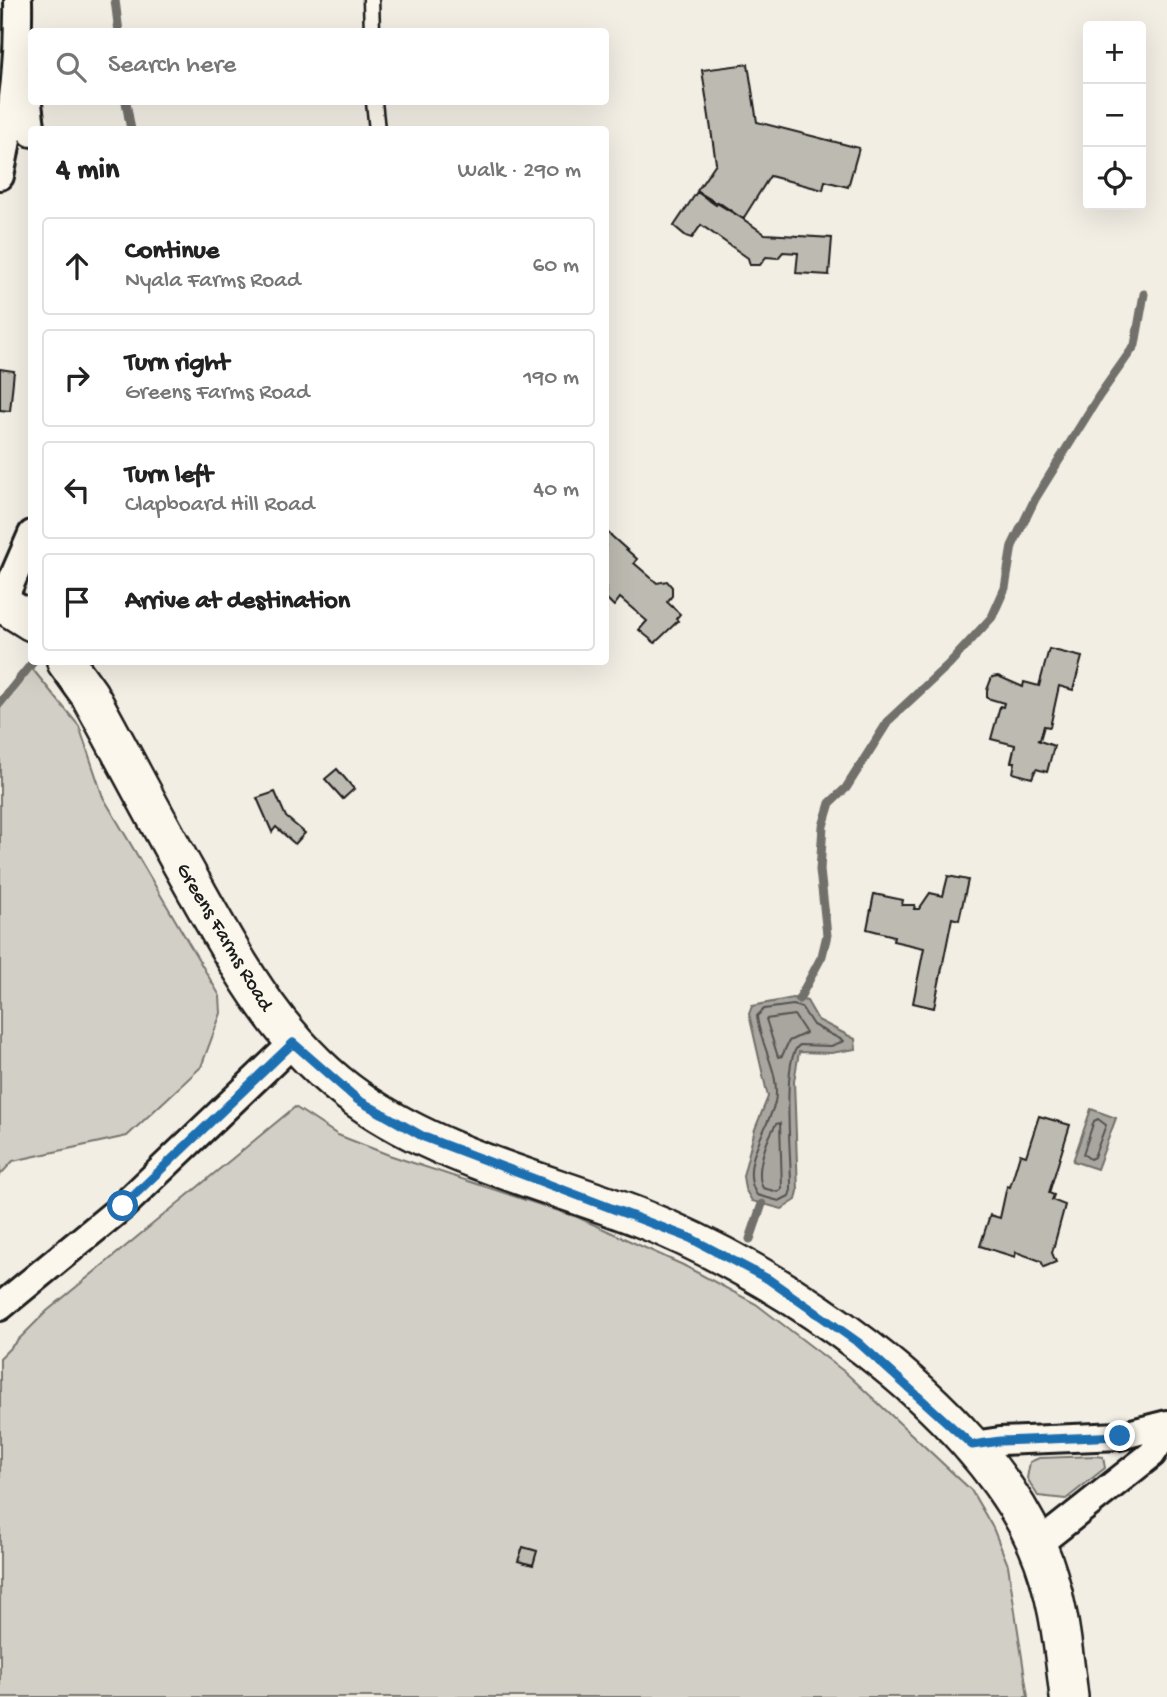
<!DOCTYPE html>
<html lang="en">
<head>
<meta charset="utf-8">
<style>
  :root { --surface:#fff; --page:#f2f2f2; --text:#222; --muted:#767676; --line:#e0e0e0 }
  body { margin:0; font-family:"Gochi Hand",sans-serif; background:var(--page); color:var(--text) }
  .controls { position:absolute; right:21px; top:21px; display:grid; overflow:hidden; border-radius:7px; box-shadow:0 7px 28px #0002 }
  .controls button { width:63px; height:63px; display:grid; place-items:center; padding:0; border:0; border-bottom:2px solid var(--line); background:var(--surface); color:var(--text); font:35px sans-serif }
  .stop { position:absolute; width:21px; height:21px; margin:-16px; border:5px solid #1f6fb2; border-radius:50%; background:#fff }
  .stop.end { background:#1f6fb2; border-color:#fff; box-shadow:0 2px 7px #0008 }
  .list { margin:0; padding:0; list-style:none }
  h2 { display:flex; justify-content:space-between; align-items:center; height:91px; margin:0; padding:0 28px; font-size:30px }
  h2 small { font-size:23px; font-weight:400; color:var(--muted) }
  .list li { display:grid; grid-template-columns:46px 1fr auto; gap:21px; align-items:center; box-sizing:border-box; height:98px; margin:0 14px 14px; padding:0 14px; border:2px solid var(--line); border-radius:7px }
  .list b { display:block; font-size:26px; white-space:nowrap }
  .list p { margin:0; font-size:23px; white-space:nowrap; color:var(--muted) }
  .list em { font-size:23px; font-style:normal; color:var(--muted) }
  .icon { flex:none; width:38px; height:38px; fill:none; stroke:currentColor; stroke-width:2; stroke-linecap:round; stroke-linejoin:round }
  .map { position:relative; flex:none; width:1167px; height:1697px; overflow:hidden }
  .search { position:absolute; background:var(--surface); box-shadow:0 7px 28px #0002; left:28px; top:28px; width:581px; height:77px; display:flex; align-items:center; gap:18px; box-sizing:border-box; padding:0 24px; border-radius:7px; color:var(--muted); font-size:26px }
  .panel { position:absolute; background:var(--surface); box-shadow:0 7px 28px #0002; left:28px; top:126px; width:581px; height:539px; border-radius:7px }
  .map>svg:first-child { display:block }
</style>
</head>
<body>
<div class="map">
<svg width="1167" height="1697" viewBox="0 0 1167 1697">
  <rect width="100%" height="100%" fill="#f2eee4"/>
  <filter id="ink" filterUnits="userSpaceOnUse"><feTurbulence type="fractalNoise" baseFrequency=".0143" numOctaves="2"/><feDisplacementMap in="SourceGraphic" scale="14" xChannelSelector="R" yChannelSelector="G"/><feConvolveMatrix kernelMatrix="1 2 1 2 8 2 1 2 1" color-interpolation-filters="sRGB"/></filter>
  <g filter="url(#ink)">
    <path fill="#d2cfc6" stroke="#777671" stroke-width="2" d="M30 666 79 726 103 797 220 996 221 1013 201 1067 127 1136 13 1161 0 1175V703Z
      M295 1107 338 1135 389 1155 577 1217 683 1265 756 1304 846 1373 971 1490 993 1528 1008 1565 1028 1697H0V1358L47 1311Z
      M1096 1456 1103 1457 1105 1468 1066 1499 1038 1496 1027 1478 1030 1462 1039 1458Z"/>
    <path fill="#a9a6a0" stroke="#716f6b" stroke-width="2" d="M793 998 807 1001 818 1020 855 1039 856 1049 831 1053 799 1052 794 1081 798 1191 796 1200 782 1209 752 1201 745 1189 743 1176 755 1129 768 1097 749 1014 752 1006Z
      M1091 1109 1116 1118 1097 1169 1073 1161Z"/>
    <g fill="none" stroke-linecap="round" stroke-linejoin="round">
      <path stroke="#545351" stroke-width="2" d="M793 1005 802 1008 813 1025 844 1041 831 1046 800 1045C780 1055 792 1165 791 1190L789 1196 779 1201 757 1195C738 1166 768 1130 775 1102 781 1073 759 1043 757 1016L764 1009Z
        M794 1015 806 1033 789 1041 782 1056 778 1057 766 1019Z
        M1098 1119 1106 1125 1094 1157 1090 1159 1083 1154 1094 1121Z
        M780 1123 782 1189 778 1192 763 1188C754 1172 767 1139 776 1124Z"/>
      <path stroke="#716f6b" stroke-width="9" d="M115 0 119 32
        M126 102 131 130
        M0 703 33 662
        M799 999 822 956 827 935 820 870 823 826 830 803 846 788 889 720 949 664 992 617 1005 588 1012 546 1035 499 1099 396 1135 345 1144 294
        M750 1239 762 1204"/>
    </g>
    <path fill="#bdbab1" stroke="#1c1c1c" stroke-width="2" d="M748 64 757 122 859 148 848 187 825 181 823 190 770 176 743 219 697 191 716 163 702 70Z
      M697 192 716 205 718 202 765 234 832 238 829 275 796 273 798 253 783 252 778 258 766 257 760 265H750L748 258 701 225 692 238 686 236 674 226Z
      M0 369 14 371 10 411 0 410Z
      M606 531 637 559 634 563 657 583 667 581 672 587V596L667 602 680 614 676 619 678 621 655 643 639 630 647 621 620 598 614 606 606 598Z
      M1049 649 1082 657 1073 690 1059 686 1050 727 1044 726 1040 740H1037L1054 746 1047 772 1036 769 1032 778 1013 773 1015 762H1011L1015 745 991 739 1000 706 1003 707 1004 703 987 698V690L992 677 998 676 1023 687 1024 682 1039 686Z
      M337 769 354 789 343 799 325 779Z
      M275 792 286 817 305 833 295 844 276 827 272 832 257 798Z
      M948 876 968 880 959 920 952 918 934 1008 913 1003 924 948 893 941 894 936 867 929 874 894 903 900 902 905H915L914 909H919L930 893 943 896Z
      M1039 1116 1070 1125 1049 1193 1054 1195 1052 1200 1065 1205 1052 1253 1056 1262 1044 1267 1041 1261 1016 1252 1015 1257 980 1246 990 1215 1000 1218 1007 1186 1010 1187 1020 1154 1026 1156Z
      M523 1547 537 1551 533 1565 518 1561Z"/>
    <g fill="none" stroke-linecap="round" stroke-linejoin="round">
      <defs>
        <path id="lane" d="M371 0 372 32
          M374 102 377 130"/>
        <path id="street" d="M25 83 32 133
          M0 176C13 117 19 60 18 0
          M2 603 32 534
          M0 1307 123 1206 293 1043
          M973 1445 1000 1441 1120 1436 1167 1424
          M1037 1545 1152 1454 1167 1431"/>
        <path id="secondary" d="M0 602 32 622
          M66 662 89 694C125 759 159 825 196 890 239 967 283 1047 358 1099 440 1157 545 1181 638 1217 778 1271 975 1404 1037 1545 1058 1592 1063 1646 1069 1697"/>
      </defs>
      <use href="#lane" stroke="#1c1c1c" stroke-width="19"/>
      <use href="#street" stroke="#1c1c1c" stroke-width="32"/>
      <use href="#secondary" stroke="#1c1c1c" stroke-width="42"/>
      <use href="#lane" stroke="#fbf7ec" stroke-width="14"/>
      <use href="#street" stroke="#fbf7ec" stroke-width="26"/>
      <use href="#secondary" stroke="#fbf7ec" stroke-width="37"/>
    </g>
  </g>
  <g fill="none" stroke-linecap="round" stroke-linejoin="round" filter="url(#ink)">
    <path stroke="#1f6fb2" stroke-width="9" d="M123 1206 293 1043 358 1100 424 1137 690 1238 768 1279 859 1343 972 1445 1000 1441 1120 1436"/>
  </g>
  <g text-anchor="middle" stroke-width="5" stroke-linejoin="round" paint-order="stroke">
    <g font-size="21" fill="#1c1c1c" stroke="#fbf7ec">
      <text transform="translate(226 936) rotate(59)" y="7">Greens Farms Road</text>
    </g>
  </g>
</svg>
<div class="controls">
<button>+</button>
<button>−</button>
<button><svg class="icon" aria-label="locate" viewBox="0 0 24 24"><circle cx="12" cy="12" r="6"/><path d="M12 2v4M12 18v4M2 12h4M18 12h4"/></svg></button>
</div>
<div class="stop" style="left:123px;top:1206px"></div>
<div class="stop end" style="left:1120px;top:1436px"></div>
<div class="search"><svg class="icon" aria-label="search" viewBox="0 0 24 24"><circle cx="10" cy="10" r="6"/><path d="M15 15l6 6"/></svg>Search here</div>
<section class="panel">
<h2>4 min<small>Walk · 290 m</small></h2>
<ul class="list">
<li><svg class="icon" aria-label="ahead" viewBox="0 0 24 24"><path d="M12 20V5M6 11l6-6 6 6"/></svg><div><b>Continue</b><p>Nyala Farms Road</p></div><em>60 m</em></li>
<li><svg class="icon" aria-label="right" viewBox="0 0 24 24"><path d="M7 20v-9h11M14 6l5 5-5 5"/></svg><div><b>Turn right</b><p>Greens Farms Road</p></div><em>190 m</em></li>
<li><svg class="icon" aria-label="left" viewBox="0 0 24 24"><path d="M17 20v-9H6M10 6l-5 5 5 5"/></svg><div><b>Turn left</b><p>Clapboard Hill Road</p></div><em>40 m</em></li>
<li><svg class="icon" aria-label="arrive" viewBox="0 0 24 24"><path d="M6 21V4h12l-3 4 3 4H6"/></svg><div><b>Arrive at destination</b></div></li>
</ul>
</section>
</div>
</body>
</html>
